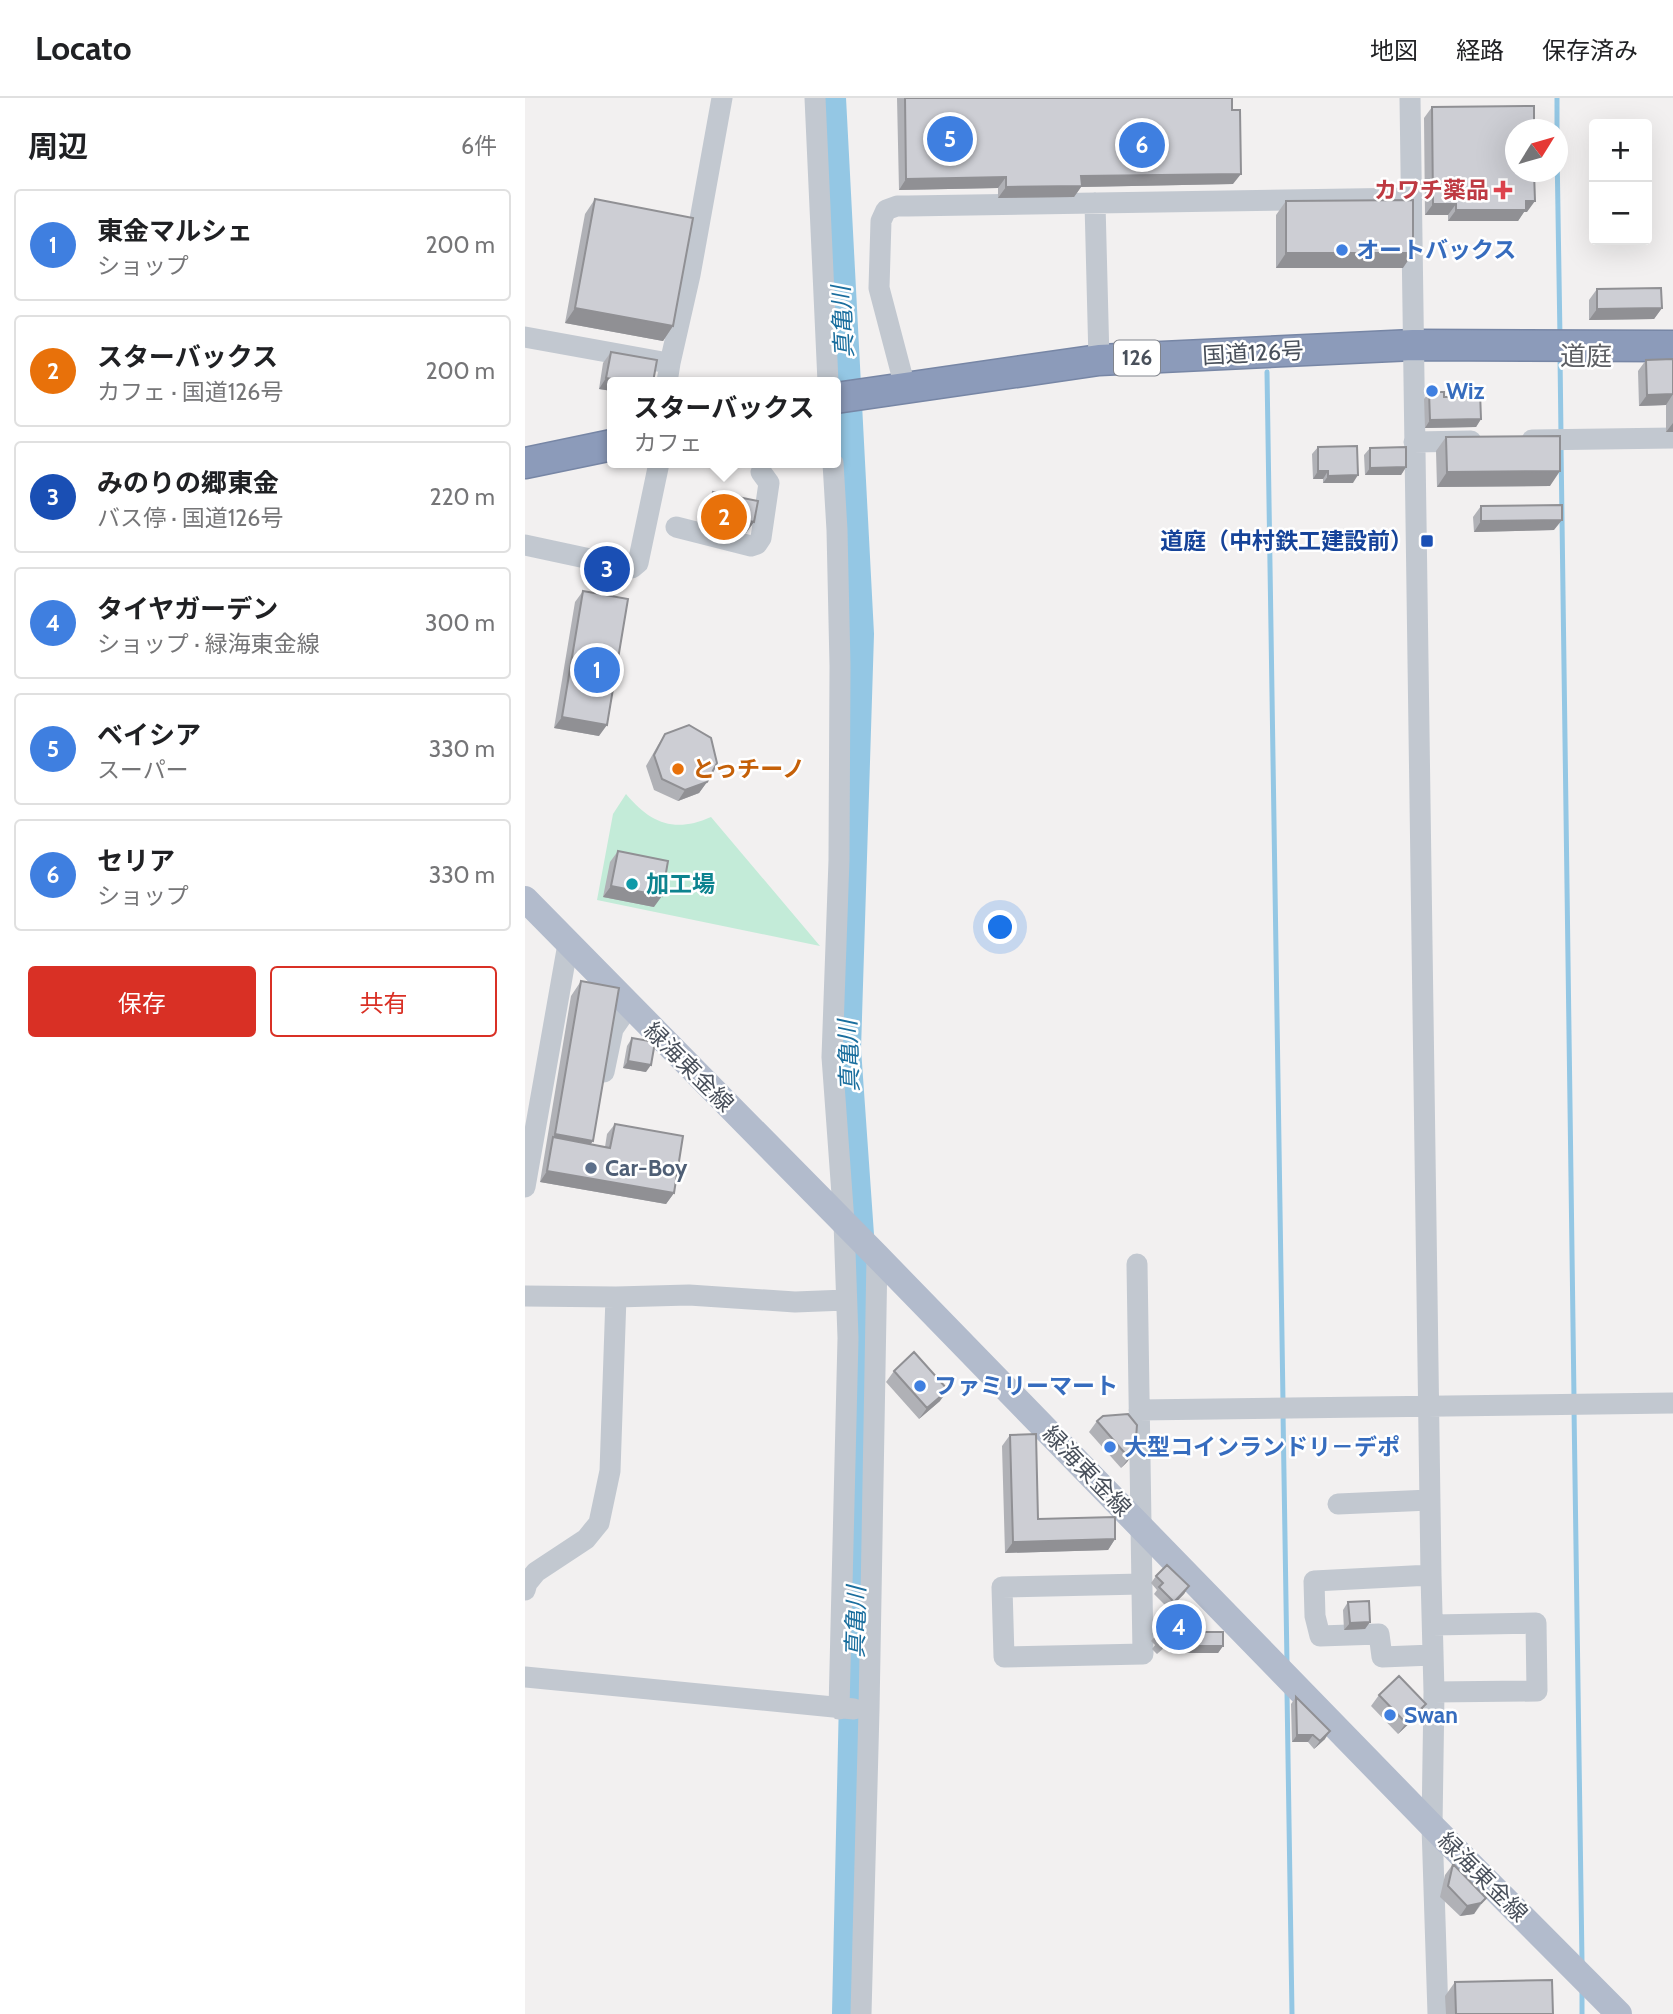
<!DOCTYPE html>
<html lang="ja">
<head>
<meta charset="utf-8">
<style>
  :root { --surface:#fff; --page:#f6f6f6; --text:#202124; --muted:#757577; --line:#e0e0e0; --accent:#d93025 }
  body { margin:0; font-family:Cabin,"Noto Sans JP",sans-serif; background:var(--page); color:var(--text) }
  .controls { position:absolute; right:21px; top:21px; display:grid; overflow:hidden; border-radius:7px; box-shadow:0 7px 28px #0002 }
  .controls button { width:63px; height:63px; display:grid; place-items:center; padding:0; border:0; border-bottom:2px solid var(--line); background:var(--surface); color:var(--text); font:35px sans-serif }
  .compass { position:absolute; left:980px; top:21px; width:63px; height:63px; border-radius:50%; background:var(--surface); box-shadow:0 7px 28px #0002; rotate:53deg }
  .you { position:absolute; left:476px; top:830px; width:24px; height:24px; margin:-18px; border:5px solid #fff; border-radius:50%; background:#1a73e8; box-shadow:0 0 0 10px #1a73e833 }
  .badge { display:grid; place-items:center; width:46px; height:46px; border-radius:50%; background:var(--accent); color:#fff; font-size:23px; font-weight:700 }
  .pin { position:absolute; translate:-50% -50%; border:4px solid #fff; box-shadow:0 2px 7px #0006 }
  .popup { position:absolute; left:82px; top:279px; width:234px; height:91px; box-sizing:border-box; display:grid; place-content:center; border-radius:7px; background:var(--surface); filter:drop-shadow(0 2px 5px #0005); font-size:23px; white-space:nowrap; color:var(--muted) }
  .popup b { font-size:26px; color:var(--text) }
  .popup::after { content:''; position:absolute; left:50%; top:100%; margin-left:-14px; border:14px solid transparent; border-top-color:var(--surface) }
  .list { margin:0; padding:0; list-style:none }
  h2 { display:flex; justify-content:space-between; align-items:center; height:91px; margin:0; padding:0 28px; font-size:30px }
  h2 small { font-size:23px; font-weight:400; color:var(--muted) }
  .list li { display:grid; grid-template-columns:46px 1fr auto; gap:21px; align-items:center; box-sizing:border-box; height:112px; margin:0 14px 14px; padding:0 14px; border:2px solid var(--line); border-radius:7px }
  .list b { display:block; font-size:26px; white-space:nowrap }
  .list p { margin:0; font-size:23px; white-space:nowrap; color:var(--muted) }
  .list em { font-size:23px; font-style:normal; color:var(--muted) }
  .actions { display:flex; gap:14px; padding:21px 28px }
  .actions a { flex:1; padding:16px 0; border:2px solid var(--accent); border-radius:7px; text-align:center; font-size:24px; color:var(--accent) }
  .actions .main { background:var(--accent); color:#fff }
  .map { position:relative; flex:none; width:1148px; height:1916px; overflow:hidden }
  header { display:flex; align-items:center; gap:42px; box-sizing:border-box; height:98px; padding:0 35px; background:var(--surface); border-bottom:2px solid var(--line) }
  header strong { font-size:33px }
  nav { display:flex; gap:38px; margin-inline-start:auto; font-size:24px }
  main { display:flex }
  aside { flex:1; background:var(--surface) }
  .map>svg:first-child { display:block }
</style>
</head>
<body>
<header>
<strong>Locato</strong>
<nav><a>地図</a><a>経路</a><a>保存済み</a></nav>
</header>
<main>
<aside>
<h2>周辺<small>6件</small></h2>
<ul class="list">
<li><span class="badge" style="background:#3f7fe0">1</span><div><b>東金マルシェ</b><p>ショップ</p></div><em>200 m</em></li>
<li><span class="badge" style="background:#e8710a">2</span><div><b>スターバックス</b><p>カフェ · 国道126号</p></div><em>200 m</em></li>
<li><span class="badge" style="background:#1a4fb4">3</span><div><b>みのりの郷東金</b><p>バス停 · 国道126号</p></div><em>220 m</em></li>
<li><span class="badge" style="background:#3f7fe0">4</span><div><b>タイヤガーデン</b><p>ショップ · 緑海東金線</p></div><em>300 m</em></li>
<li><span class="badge" style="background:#3f7fe0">5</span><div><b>ベイシア</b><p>スーパー</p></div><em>330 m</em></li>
<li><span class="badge" style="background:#3f7fe0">6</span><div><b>セリア</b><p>ショップ</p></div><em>330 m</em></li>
</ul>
<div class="actions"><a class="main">保存</a><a>共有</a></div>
</aside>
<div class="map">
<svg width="1148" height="1916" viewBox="0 0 1148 1916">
  <rect width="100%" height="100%" fill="#f2f0f0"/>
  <path fill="#c3ebd8" d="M101 696C126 726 150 735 186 719L295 848 72 802 88 716Z"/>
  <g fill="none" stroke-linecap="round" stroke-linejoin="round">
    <path stroke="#94c7e4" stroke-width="5" d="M1032 0V32
      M1032 51 1035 240
      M1035 257 1036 338
      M742 274 758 1304
      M1036 348 1049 1300
      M1049 1310 1057 1864
      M758 1314 762 1566
      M762 1594 767 1916
      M1057 1891V1916"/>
    <path stroke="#94c7e4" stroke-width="30" d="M306 0 334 536 321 951 338 1194 322 1916"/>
    <defs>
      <path id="highway" d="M311 300 574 262 888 247 1148 248
        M0 365 87 347"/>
    </defs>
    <use href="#highway" stroke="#7786a5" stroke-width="33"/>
    <path stroke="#c2c8d0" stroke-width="21" d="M290 0 303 284
      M885 0 906 1477 909 1594 907 1728 913 1916
      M570 105 574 262
      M0 239 143 265
      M142 284 145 265 165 177 197 0
      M380 289 354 190 356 123 361 112 372 108H383L887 100
      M1007 342 1148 340
      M889 344 946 343
      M308 365 312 432 315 568 314 762 307 959 319 1124 323 1240 314 1611
      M151 429 226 448 232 446 236 440 244 385 236 374
      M0 447 107 470 113 465 134 365
      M79 974 88 931 104 908
      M0 1089 43 846
      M612 1166C614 1296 616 1426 618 1556L479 1559 477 1489 617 1486
      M0 1198 91 1199 164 1197 270 1204 321 1202
      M614 1312 1148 1305
      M813 1406 905 1402
      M906 1477 789 1483 790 1518 795 1538 854 1536 857 1559 908 1557
      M0 1492 2 1485 11 1474 61 1441 74 1425 85 1373 91 1199
      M908 1527 1011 1525 1012 1593 909 1594
      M0 1579 329 1611
      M336 1916 344 1612 352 1158"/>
    <path stroke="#b2bbcc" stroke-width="26" d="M0 801 352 1158 907 1728 1094 1916"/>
    <use href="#highway" stroke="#8c9bba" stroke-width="30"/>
  </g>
  <path fill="#b0b1b6" d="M372 0H707L708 86 556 89 549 99 473 100V90L374 92Z
    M907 9 1002 114H999L993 123H923V117H900L899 20Z
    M70 101 148 228 138 243 40 225 60 116Z
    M761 103 878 170H751V117Z
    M1072 191 1137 210 1129 221 1064 222V202Z
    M86 254 87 284V293L74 291 78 265Z
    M1148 261V334H1141V307L1114 308 1113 273 1121 262Z
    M904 294 919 299H939L943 294 956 321 951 329 900 330 899 301Z
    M921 339 1025 388 912 389 911 353Z
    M793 349 828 385H798V381H788L787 356Z
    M845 350 881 369 876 377H840L839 357Z
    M188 394 229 424 221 435 176 426 181 405Z
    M956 408 1029 432 949 434 948 419Z
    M58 493 74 638 29 630 50 504Z
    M140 636 182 684 174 695 153 703 129 692 121 668 133 647Z
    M93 753 129 809 78 799 85 764Z
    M56 883 65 1046 80 1049 82 1036 90 1026 149 1095 141 1106 15 1084 46 898Z
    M107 940 121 974 98 970 102 948Z
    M369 1273 415 1303 394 1321 361 1284Z
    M572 1323 610 1353 602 1364 596 1370 564 1334Z
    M485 1337 513 1421 590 1441 583 1452 480 1455 477 1348Z
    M631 1478 664 1488 659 1496 644 1511 629 1496 632 1492 626 1485Z
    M823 1504 845 1524 840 1531 819 1532 818 1512Z
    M641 1520 667 1534 698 1548 693 1555H646L640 1549 632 1556 627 1551 630 1547 626 1543 638 1529 636 1527Z
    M854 1597 901 1606 893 1617 873 1636 846 1608Z
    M771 1599 800 1641 789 1651 783 1644H767L766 1606Z
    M928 1766 961 1800 949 1816 935 1818 915 1799 920 1777Z
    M930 1884 1028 1916H921L920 1898Z"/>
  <path fill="#909094" d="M716 76 708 86 556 89 549 99 473 100 481 89 556 78Z
    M481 79 473 90 374 92 381 81Z
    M1001 103H1010L1002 114H999L993 123H923L931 112Z
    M908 106H931L923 117H900Z
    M761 155H888L878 170H751Z
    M50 210 148 228 138 243 40 225Z
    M1137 210 1129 221 1064 222 1072 211Z
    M81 280 105 284H87V293L74 291Z
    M1148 296 1141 307 1114 308 1122 297Z
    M956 321 951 329 900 330 905 322Z
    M1148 325V334H1141Z
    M881 369 876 377H840L845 370Z
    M793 373H803L798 381H788Z
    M1035 373 1025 388 912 389 922 374Z
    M833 377 828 385H798L803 378Z
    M184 415 229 424 221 435 176 426Z
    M1037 422 1029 432 949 434 956 423Z
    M37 619 82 627 74 638 29 630Z
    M182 684 174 695 153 703 160 692Z
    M86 788 137 798 129 809 78 799Z
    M103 963 126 967 121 974 98 970Z
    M30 1036 68 1043 58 1057 28 1039Z
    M22 1073 149 1095 141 1106 15 1084Z
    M423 1292 415 1303 394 1321 402 1310Z
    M610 1353 602 1364 596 1370 604 1360Z
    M590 1441 583 1452 480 1455 488 1444Z
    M664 1488 659 1496 644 1511 649 1504Z
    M845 1524 840 1531 819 1532 825 1525Z
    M651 1548H698L693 1555H646Z
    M901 1606 893 1617 873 1636 881 1625Z
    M805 1633 800 1641 789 1651 795 1643Z
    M772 1637H788L783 1644H767Z
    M956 1805 949 1816 935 1818 942 1808Z"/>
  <path fill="#cdced4" stroke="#909094" stroke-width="2" d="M380 0H707V12H715L716 76 556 78 557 88 481 89V79L381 81Z
    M1009 8V32H990V74H1009L1010 103H1001V112H931V106H908L907 9Z
    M70 101 168 120 148 228 50 210Z
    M888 102V155H761V103Z
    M1136 190 1137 210 1072 211V191Z
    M86 254 132 262 128 284H105L81 280Z
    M1148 261V296L1122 297 1121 262Z
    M904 294H919V299H943V294H955L956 321 905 322Z
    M1035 338V373L922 374 921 339Z
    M832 348 833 377 803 378V373H793V349Z
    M881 349V369L845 370V350Z
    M188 394 233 403 229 424 184 415Z
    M1037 407V422L956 423V408Z
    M58 493 103 501 82 627 37 619Z
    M164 627 186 640 192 665 182 684 160 692 137 681 129 657 140 636Z
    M93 753 143 763 137 798 86 788Z
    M56 883 94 890 68 1043 30 1036Z
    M107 940 130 944 126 967 103 963Z
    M90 1026 158 1038 149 1095 22 1073 28 1039 85 1050Z
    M389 1254 423 1292 402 1310 369 1273Z
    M603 1316 612 1327 610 1353 604 1360 572 1323 578 1318Z
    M511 1336 513 1421 590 1419V1441L488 1444 485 1337Z
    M642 1467 664 1488 649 1504 634 1489 638 1485 631 1478Z
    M844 1503 845 1524 825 1525 823 1504Z
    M653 1508 672 1527 665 1534H698V1548H651L645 1541 637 1549 632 1543 636 1540 632 1535 644 1523 641 1520Z
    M874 1578 901 1606 881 1625 854 1597Z
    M771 1599 805 1633 795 1643 788 1637H772Z
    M928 1766 961 1800 956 1805 942 1808 923 1788Z
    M1027 1882 1028 1916H931L930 1884Z"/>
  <path fill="#e0444e" stroke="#fff" stroke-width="2.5" d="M974.5 81.5h7v7h7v7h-7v7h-7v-7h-7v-7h7z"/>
  <g fill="#3f7fe0" stroke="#fff" stroke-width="2.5">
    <circle cx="817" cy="152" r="7"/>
    <circle cx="907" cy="293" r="7"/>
    <circle cx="395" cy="1288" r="7"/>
    <circle cx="585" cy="1349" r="7"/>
    <circle cx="865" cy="1617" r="7"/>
  </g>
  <rect fill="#1a4fb4" stroke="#fff" stroke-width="2.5" x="895" y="436" width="14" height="14" rx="3.5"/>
  <circle fill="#e8710a" stroke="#fff" stroke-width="2.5" cx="153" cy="671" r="7"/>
  <circle fill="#0f9aa8" stroke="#fff" stroke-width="2.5" cx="107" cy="786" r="7"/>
  <circle fill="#5c6f8a" stroke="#fff" stroke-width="2.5" cx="66" cy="1070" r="7"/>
  <g text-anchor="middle" stroke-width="5" stroke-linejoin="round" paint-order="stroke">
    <rect fill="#fff" stroke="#80848c" stroke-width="2" x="589" y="242.5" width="46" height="35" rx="5"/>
    <g font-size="21" font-weight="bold" fill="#49505b">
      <text x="612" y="267">126</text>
    </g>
    <g font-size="23" font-weight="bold" fill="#be3a42" stroke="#fff" text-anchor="end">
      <text x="964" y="100">カワチ薬品</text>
    </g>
    <g font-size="23" font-weight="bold" fill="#366cbe" stroke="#fff" text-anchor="start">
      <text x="831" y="160">オートバックス</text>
      <text x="921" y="301">Wiz</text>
      <text x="409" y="1296">ファミリーマート</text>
      <text x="599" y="1357">大型コインランドリ－デポ</text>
      <text x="879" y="1625">Swan</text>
    </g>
    <g font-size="23" fill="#49505b" stroke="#fff">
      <text transform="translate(728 255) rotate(-3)" y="8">国道126号</text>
      <text transform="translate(164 969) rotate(45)" y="8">緑海東金線</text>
      <text transform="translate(562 1373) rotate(46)" y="8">緑海東金線</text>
      <text transform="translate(958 1779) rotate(45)" y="8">緑海東金線</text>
    </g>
    <g font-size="23" font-weight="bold" fill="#164399" stroke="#fff" text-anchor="end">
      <text x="888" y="451">道庭（中村鉄工建設前）</text>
    </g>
    <g font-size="23" font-weight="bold" fill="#c56008" stroke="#fff" text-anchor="start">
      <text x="167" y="679">とっチーノ</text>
    </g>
    <g font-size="23" font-weight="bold" fill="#0d838f" stroke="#fff" text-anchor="start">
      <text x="121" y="794">加工場</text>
    </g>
    <g font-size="23" font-weight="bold" fill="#4e5e75" stroke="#fff" text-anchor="start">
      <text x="80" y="1078">Car-Boy</text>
    </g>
    <g font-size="24" font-style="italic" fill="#1a6e9e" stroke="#fff">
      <text transform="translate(318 224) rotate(-93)" y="8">真亀川</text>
      <text transform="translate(324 958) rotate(-92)" y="8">真亀川</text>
      <text transform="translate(331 1524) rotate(-89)" y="8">真亀川</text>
    </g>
    <g font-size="26" fill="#5d5f64" stroke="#fff">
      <text x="1061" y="267">道庭</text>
    </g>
  </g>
</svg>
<div class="controls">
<button>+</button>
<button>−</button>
</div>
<svg class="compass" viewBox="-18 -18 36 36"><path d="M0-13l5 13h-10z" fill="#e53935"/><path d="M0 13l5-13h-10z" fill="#757577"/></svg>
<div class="you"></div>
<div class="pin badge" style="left:72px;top:572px;background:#3f7fe0">1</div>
<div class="pin badge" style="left:199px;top:419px;background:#e8710a">2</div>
<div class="popup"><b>スターバックス</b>カフェ</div>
<div class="pin badge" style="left:82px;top:471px;background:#1a4fb4">3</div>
<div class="pin badge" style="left:654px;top:1529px;background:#3f7fe0">4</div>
<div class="pin badge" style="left:425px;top:41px;background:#3f7fe0">5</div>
<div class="pin badge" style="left:617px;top:47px;background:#3f7fe0">6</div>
</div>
</main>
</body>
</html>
